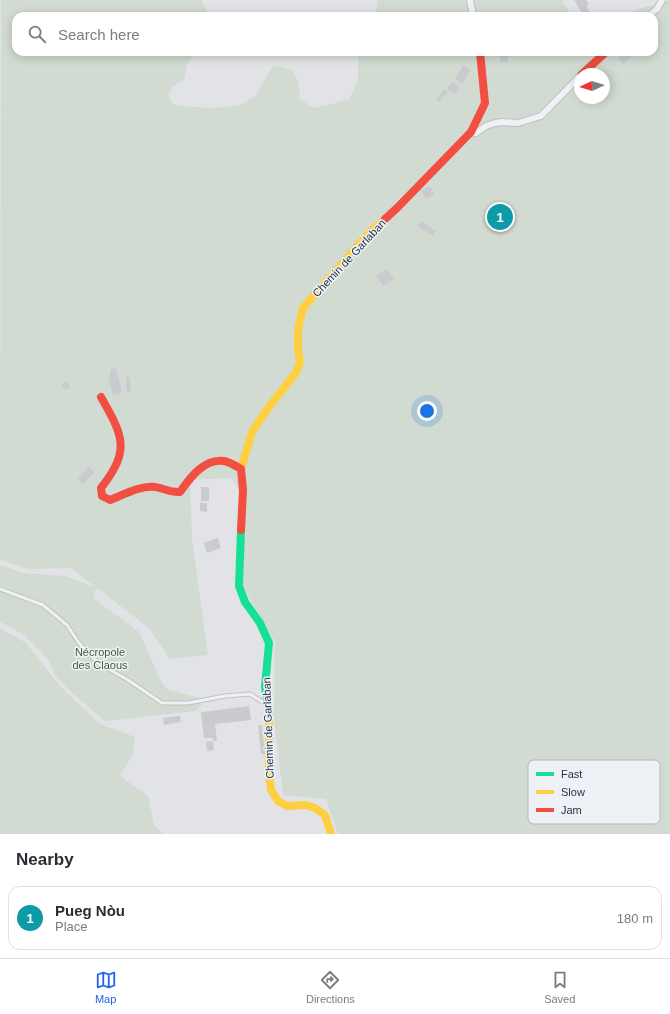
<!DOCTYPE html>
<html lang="en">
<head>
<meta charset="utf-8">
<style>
  :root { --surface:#fff; --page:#f7f7f7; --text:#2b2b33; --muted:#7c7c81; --line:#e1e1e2; --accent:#2563eb }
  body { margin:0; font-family:Helvetica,sans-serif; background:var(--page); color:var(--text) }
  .compass { position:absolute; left:574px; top:68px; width:36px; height:36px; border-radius:50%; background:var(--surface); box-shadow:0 2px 10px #0003; rotate:266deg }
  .you { position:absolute; left:427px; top:411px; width:14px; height:14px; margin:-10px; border:3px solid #fff; border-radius:50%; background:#1a73e8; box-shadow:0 0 0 6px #1a73e833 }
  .badge { display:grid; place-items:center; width:26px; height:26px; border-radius:50%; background:var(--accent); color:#fff; font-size:13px; font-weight:700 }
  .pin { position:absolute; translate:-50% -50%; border:2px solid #fff; box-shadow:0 1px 4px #0006 }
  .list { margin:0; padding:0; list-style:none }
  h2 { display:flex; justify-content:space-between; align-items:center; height:52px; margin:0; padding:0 16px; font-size:17px }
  h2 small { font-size:13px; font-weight:400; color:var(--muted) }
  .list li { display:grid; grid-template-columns:26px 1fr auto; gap:12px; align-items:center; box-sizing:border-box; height:64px; margin:0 8px 8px; padding:0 8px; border:1px solid var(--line); border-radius:12px }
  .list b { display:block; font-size:15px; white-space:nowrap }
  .list p { margin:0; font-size:13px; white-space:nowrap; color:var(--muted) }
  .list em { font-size:13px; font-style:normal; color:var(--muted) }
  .icon { flex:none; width:22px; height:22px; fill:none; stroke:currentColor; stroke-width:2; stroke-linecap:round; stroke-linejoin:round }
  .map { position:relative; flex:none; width:670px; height:834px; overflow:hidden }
  .search { position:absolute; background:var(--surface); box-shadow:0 2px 10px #0003; left:12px; right:12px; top:12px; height:44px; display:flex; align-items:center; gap:10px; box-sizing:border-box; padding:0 14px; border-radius:12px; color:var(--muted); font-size:15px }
  .sheet { height:124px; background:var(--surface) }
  nav { display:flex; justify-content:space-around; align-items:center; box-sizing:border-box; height:56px; border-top:1px solid var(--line); background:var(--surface); font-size:11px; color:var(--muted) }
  nav a { display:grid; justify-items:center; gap:2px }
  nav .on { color:var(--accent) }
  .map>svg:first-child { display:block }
</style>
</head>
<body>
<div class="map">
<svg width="670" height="834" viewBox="0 0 670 834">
  <rect width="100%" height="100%" fill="#e1e3e6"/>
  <path fill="#d2dbd1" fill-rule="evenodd" d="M1 0H201L210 16H16V52H197L187 64 184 80 172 87 168 96 174 105 209 108 239 106 255 96 273 66C297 65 299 80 300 99L313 108 328 105 349 99 358 81V52H654V16H633L632 11 670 0V834H338L326 799 283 795 274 719 275 642 242 585 246 503 232 478 190 480 192 538 208 655 170 659 149 628 97 588 93 598 139 632 162 683 167 689 199 698 202 705 196 711 105 721 73 694 55 676 48 659 23 634 0 622V565L24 573 65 576 95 587 71 568 31 569 0 560ZM580 74H604V98H580Z
    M378 0H563V3L573 16H375Z
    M0 628 26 643 60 686 100 724 135 737 133 754 120 776 148 796 154 825 163 834H0Z"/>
  <path fill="#c9cbce" d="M574 0H586L589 4 587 5V8L591 13 589 14 590 16H584Z
    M500 52H508V63H500Z
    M625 52H634L624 64 618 59Z
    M463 65 471 70 462 84 455 79Z
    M453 82 460 88 455 94 451 91 450 92 448 91 449 90 447 88Z
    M444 89 448 92 439 102 436 99Z
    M430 186 434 194 426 199 421 191Z
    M421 221 436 231 433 236 417 226Z
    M386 269 394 279 383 286 376 276Z
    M116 368 122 393 113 395 110 383H109L108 379H110V370Z
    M126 377H130L131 392H127Z
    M68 382 70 388 64 390 62 384Z
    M89 467 94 472 83 485 78 479Z
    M201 487H209V501H201Z
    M200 503H207V512L200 511Z
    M218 538 221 548 207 553 204 543Z
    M249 706 251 720 215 724 217 741H213V738H204L201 712Z
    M180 716 181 722 164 725 163 718Z
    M258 725H262L265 754H261Z
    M213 741 214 750 207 751 206 742Z"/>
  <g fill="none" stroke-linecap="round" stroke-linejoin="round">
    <defs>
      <path id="lane" d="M0 589 43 605 67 625 79 643 98 663 128 680 162 703H188L225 696 250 694 267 705"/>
      <path id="street" d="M470 0 473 16
        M648 16 657 9 662 0
        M471 132 476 133 486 126 495 123 502 122 518 123 541 116 580 76"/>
    </defs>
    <use href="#lane" stroke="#bfc1c4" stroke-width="5"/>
    <use href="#street" stroke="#bfc1c4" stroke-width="8"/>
    <use href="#lane" stroke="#f0f1f3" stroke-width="3"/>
    <use href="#street" stroke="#f0f1f3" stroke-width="6"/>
    <path stroke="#16e098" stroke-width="8" d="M241 530 239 586 245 602 260 623 269 643 265 687 269 710"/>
    <path stroke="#ffcf43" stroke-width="8" d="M241 469 252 432 268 408 295 374 300 363 298 348V330L303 308 370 232 385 219
      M269 710V774L271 790 278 801 287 806 306 805 315 808 325 815 331 834"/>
    <path stroke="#f24e42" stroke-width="8" d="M582 74 606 52
      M385 219 397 208 471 132 485 103 480 52
      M101 397C123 436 131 450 101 488L102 496 110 500C123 495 141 485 155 487 164 488 170 493 180 492 190 478 204 458 224 461 230 462 236 466 241 469L243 490 241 530"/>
  </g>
  <g text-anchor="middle" stroke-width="3" stroke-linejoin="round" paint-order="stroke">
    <g font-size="11" fill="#263241" stroke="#eef2f7">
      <text transform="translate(349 258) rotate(-47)" y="4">Chemin de Garlaban</text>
      <text transform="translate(268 728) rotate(-92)" y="4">Chemin de Garlaban</text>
    </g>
    <g font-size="11" fill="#3e5e32" stroke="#eef2f7">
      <text x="100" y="656">Nécropole<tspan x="100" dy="13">des Claous</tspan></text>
    </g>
  </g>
  <rect x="528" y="760" width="132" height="64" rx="6" fill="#eef2f7" stroke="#b2b8c0" stroke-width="1"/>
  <rect x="536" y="772" width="18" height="4" fill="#16e098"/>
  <rect x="536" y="790" width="18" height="4" fill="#ffcf43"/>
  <rect x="536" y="808" width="18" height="4" fill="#f24e42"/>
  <g font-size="11" fill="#263241">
    <text x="561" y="778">Fast</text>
    <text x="561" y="796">Slow</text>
    <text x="561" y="814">Jam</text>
  </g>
</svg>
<svg class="compass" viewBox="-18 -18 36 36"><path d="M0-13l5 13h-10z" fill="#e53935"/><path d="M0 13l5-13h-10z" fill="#7c7c81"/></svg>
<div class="you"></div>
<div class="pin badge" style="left:500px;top:217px;background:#0f9aa8">1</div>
<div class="search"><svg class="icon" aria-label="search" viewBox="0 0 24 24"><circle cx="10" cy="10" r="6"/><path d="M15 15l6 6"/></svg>Search here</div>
</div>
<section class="sheet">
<h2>Nearby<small></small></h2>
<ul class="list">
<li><span class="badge" style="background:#0f9aa8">1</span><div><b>Pueg Nòu</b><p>Place</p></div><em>180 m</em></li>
</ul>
</section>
<nav>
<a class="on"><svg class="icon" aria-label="map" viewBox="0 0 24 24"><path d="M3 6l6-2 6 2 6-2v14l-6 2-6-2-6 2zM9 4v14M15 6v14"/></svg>Map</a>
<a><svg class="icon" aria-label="directions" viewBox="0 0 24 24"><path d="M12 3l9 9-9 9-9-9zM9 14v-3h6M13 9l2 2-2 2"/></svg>Directions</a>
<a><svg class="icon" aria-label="saved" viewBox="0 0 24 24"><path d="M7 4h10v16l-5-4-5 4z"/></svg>Saved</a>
</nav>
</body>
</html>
